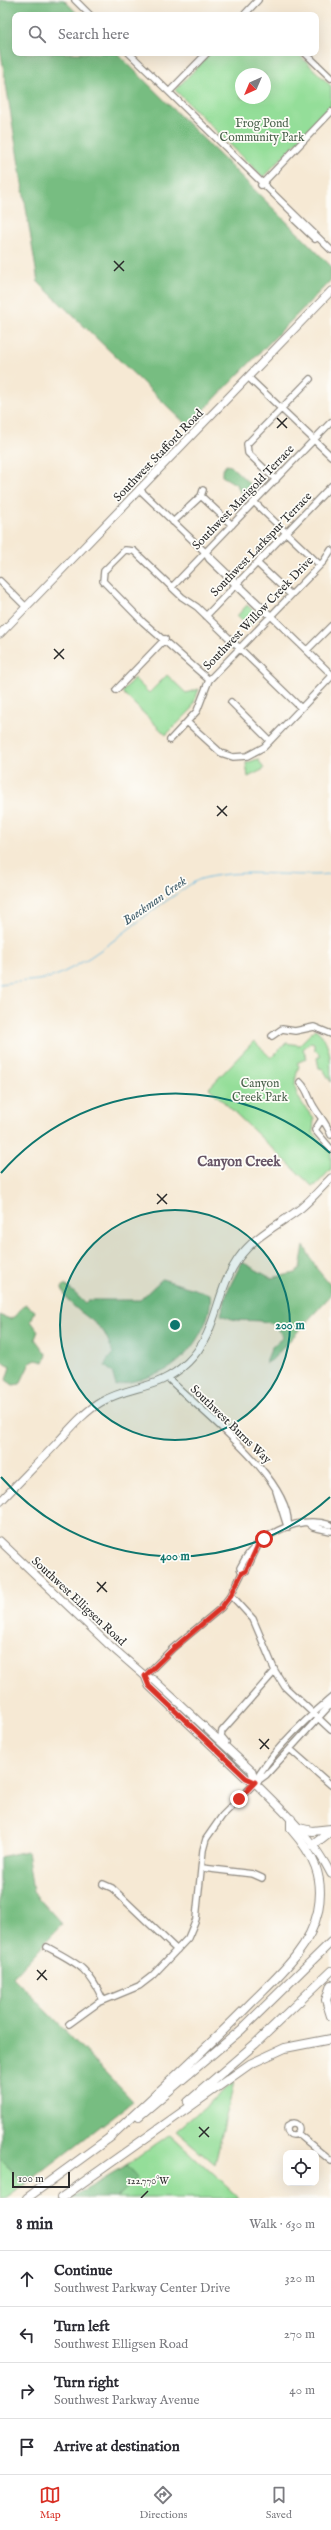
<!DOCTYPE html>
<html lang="en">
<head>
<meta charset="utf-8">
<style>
  :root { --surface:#fff; --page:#f2f2f3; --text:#2b2b33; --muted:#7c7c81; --line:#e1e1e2; --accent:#d93025 }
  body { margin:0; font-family:"IM FELL English",serif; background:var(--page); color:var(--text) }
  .controls { position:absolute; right:12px; bottom:12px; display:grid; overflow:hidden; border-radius:8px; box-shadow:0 4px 16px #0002 }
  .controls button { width:36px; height:36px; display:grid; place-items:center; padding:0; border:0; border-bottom:1px solid var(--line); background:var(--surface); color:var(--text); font:20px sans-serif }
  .compass { position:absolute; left:235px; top:68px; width:36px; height:36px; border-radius:50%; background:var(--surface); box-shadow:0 4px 16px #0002; rotate:224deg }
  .scale { position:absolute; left:12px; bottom:10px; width:58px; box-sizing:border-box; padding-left:4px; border:2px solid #2b2b2b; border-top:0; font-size:11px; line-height:14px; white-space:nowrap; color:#2b2b2b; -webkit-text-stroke:3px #fdfcf7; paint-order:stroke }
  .stop { position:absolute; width:12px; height:12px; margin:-9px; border:3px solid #d93025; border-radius:50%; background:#fff }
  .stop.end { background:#d93025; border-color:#fff; box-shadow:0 1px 4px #0008 }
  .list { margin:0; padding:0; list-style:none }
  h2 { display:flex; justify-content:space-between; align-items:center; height:52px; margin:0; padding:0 16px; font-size:17px }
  h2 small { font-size:13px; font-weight:400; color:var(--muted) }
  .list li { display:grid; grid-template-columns:26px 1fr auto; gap:12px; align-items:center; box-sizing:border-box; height:56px; padding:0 16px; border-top:1px solid var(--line) }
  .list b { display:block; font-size:15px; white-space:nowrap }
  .list p { margin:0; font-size:13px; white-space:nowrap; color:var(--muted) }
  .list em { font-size:13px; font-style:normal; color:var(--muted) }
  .icon { flex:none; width:22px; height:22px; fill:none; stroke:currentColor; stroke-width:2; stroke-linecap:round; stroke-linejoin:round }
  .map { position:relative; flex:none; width:331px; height:2198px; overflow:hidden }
  .search { position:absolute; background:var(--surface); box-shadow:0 4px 16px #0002; left:12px; right:12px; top:12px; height:44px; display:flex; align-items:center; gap:10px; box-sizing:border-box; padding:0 14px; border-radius:8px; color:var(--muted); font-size:15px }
  .sheet { height:276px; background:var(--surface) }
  nav { display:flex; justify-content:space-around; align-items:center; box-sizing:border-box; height:56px; border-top:1px solid var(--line); background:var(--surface); font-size:11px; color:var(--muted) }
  nav a { display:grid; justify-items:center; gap:2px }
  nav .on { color:var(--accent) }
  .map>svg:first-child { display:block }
</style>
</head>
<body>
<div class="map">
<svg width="331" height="2198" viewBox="0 0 331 2198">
  <rect width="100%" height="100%" fill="#fdfcf7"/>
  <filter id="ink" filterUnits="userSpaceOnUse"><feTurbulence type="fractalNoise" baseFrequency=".025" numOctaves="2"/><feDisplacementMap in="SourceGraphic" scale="8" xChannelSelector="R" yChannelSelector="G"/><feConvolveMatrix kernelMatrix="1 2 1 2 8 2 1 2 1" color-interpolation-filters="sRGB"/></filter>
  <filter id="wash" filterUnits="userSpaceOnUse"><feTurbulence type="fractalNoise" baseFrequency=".012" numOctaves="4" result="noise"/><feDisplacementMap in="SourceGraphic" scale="16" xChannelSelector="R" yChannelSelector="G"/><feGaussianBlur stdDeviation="0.9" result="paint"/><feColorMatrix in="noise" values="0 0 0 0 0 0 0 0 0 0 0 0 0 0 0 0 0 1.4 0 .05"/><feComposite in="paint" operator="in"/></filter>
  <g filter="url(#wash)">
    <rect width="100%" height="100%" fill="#f6e9d4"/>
    <path fill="#94de99" stroke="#608462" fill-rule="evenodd" d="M211 53H297L331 86V107L263 177 175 90ZM241 74H265V98H241Z
      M247 605 259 616 249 627 237 616Z
      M167 675 186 693 199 689 191 710 166 735 122 692 134 678 149 693Z
      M258 759 264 769 248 777 246 763Z
      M315 1029C331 1040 331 1060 331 1082L323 1069 319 1068 317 1058 321 1055 314 1049V1043L311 1042 303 1049 307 1058 297 1063 299 1066C290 1092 298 1098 314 1119L313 1132 331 1153V1169L316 1185 312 1186 209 1088 254 1041 271 1058 286 1043 299 1045Z
      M234 2082 215 2164 176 2131Z
      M170 2134 239 2198H117L136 2178 126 2166Z
      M0 2159 26 2184 5 2198H0Z"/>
    <path fill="#77bd81" stroke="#517456" d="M0 0H64L79 15H15V53H117L331 266V280L188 426 38 282 0 47Z
      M226 465 231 466 256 490 247 495 241 494 237 485 222 476V471Z
      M304 1246 317 1269 331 1286V1295L272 1360 265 1364 272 1347 282 1338C278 1316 253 1322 236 1320 231 1319 226 1317 221 1315L228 1290 242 1262 271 1278 296 1273 300 1268Z
      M162 1279 210 1294C214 1320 189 1358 166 1370 151 1378 132 1381 116 1386L112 1372 105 1366 106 1362 113 1353C109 1344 107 1334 100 1328 87 1314 68 1308 62 1288L65 1284 85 1303 88 1300H140Z
      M25 1304 35 1311 31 1321 38 1331 35 1339 47 1355 44 1362 36 1360 30 1363 20 1384 13 1385 6 1380 10 1367 0 1360V1315L10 1319 15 1316Z
      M27 1851 33 1892 62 1924 13 1977 133 2101 26 2184 0 2159V1857Z
      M126 2166 137 2178 117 2198H72Z"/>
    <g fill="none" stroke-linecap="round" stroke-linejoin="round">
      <path stroke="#67b9e2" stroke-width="1" d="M0 984C20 980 40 983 60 974 102 955 136 920 175 895 183 890 192 882 201 879 243 867 288 878 331 874"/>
    </g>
  </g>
  <g filter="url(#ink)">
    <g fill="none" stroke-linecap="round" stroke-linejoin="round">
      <defs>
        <path id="minor" d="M75 0 90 15
          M244 15 258 0
          M129 53 331 250
          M305 53 331 78
          M169 92 207 53
          M261 185 331 112
          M295 220 315 239
          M248 377 331 456
          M276 480 248 453 247 444 310 379
          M139 489 205 552
          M201 496 203 490
          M254 502 320 565
          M173 522 201 496 232 525
          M257 563 291 595
          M0 581 26 607
          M172 587 331 422
          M271 615 264 612 209 559 205 552 331 674
          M206 616 331 486
          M307 650 331 626
          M209 680 143 622 103 581 104 571 125 550 134 551 182 597 197 607 301 708
          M116 690 165 639
          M231 702 270 741
          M187 722 221 753 233 757 247 756 264 747 331 677
          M170 740 197 711 209 680 324 561 331 550
          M272 1036 282 1029 295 1031 314 1027 331 1034
          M300 1082C309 1091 308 1098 314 1107 320 1117 327 1124 331 1135
          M322 1119 315 1130 331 1149
          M168 1378C199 1410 293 1480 288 1527
          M276 1491 287 1526
          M308 1523 313 1527 331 1531
          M242 1573 240 1568C255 1536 297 1514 331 1525
          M231 1595 253 1619 275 1671 285 1687 331 1730
          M145 1676 173 1648 221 1608 231 1595 242 1573 246 1571 258 1545
          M226 1742 221 1736 222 1731 275 1671
          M290 1749 331 1785
          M255 1782C271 1752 305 1720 331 1698
          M202 1868 253 1874 262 1878
          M103 1884 112 1888 177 1950
          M47 1947C78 1964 88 1967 103 2000
          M69 2024 98 2003 139 1986 152 1976 188 1938 196 1919 203 1850 206 1839 222 1816 255 1783 266 1775 331 1704
          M287 2129a6 6 0 1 1 12 0a6 6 0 1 1-12 0Z
          M297 2133 331 2161"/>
        <path id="major" d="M0 634 331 291
          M0 1502C19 1482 38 1463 57 1443 71 1428 84 1412 101 1402 133 1384 158 1391 188 1362 218 1333 215 1292 238 1259 255 1235 279 1225 301 1208 312 1199 321 1188 331 1178
          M0 1541 107 1643 145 1676 154 1680 252 1771 255 1783
          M145 1676 149 1686 246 1778 255 1783C283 1811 313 1838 331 1874"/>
        <path id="highway" d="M299 1828 312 1831 331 1829
          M313 1845 331 1831
          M331 1985 326 2000 331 2016
          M188 2102 255 2044 331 1971
          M139 2116 241 2030 331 1942
          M108 2139C156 2094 205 2050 251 2003 277 1977 310 1949 318 1911 325 1876 313 1854 291 1829V1819
          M27 2198 112 2136
          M61 2198 250 2064 285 2048 331 2039"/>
      </defs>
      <use href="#minor" stroke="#908a80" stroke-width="8"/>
      <use href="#major" stroke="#908a80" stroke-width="9"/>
      <use href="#highway" stroke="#908a80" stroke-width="10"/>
      <use href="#minor" stroke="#fff" stroke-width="5.5"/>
      <use href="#major" stroke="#fff" stroke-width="7"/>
      <use href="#highway" stroke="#fff" stroke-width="8"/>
    </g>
  </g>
  <g fill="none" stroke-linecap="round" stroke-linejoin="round" filter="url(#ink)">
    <path stroke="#d93025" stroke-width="5" d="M239 1799 255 1782 246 1778 149 1686 145 1676 174 1648 221 1608 231 1595 242 1573 246 1571 258 1545 264 1539"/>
  </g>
  <path fill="none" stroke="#2b2b2b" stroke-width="1.5" d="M114 261 124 271M114 271 124 261M277 418 287 428M277 428 287 418M54 649 64 659M54 659 64 649M217 806 227 816M217 816 227 806M157 1194 167 1204M157 1204 167 1194M97 1582 107 1592M97 1592 106 1582M259 1739 269 1749M260 1749 269 1739M37 1970 47 1980M37 1980 46 1970M199 2127 209 2137M199 2137 209 2127M141 2198 148 2191"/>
  <circle cx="175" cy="1325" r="115" fill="#0f766e" fill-opacity=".12"/>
  <g fill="none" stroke="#0f766e" stroke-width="2">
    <circle cx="175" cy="1325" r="115"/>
    <path d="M330 1497A231 231 0 0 1 1 1477M1 1173A231 231 0 0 1 330 1153"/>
  </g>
  <g text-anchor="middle" stroke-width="3.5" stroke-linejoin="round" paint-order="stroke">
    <g font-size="12" fill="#4a614c" stroke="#fdfcf7">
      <text x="262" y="127">Frog Pond<tspan x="262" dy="14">Community Park</tspan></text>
      <text x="260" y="1087">Canyon<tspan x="260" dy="14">Creek Park</tspan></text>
    </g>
    <g font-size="12" fill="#2b2b2b" stroke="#fdfcf7">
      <text transform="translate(158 455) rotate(-46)" y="4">Southwest Stafford Road</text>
      <text transform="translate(243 497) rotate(-46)" y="4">Southwest Marigold Terrace</text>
      <text transform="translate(261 544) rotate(-46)" y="4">Southwest Larkspur Terrace</text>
      <text transform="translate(258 613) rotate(-46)" y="4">Southwest Willow Creek Drive</text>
      <text transform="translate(231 1424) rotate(44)" y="4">Southwest Burns Way</text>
      <text transform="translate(79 1601) rotate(43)" y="4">Southwest Elligsen Road</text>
    </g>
    <g font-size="13" font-style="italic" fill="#405d6b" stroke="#fdfcf7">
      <text transform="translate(154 900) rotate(-35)" y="5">Boeckman Creek</text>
    </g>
    <g font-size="14" font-weight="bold" fill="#675566" stroke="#fdfcf7">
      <text x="239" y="1166">Canyon Creek</text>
    </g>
  </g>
  <g font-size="10" text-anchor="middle" fill="#2b2b2b" stroke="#fdfcf7" stroke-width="3.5" stroke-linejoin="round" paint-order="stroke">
    <text x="148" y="2184">122.770°W</text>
  </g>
  <circle cx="175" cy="1325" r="6" fill="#0f766e" stroke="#fdfcf7" stroke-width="2"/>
  <g font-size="12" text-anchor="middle" font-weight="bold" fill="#0f766e" stroke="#fdfcf7" stroke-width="3.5" stroke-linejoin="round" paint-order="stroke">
    <text x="290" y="1329">200 m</text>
    <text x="175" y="1560">400 m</text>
  </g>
</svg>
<div class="controls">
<button><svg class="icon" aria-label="locate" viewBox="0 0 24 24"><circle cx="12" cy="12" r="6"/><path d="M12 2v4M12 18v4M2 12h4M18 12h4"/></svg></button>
</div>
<svg class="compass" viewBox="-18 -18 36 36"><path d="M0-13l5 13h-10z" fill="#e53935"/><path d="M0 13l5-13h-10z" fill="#7c7c81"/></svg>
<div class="scale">100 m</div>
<div class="stop" style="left:264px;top:1539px"></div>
<div class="stop end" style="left:239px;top:1799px"></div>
<div class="search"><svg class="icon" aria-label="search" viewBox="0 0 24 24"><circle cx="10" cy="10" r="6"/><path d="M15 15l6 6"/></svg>Search here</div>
</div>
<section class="sheet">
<h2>8 min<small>Walk · 630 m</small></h2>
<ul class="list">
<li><svg class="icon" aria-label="ahead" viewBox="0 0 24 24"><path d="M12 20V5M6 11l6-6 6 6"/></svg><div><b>Continue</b><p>Southwest Parkway Center Drive</p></div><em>320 m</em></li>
<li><svg class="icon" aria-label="left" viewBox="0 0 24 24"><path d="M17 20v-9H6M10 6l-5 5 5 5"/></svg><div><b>Turn left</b><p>Southwest Elligsen Road</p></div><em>270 m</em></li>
<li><svg class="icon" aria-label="right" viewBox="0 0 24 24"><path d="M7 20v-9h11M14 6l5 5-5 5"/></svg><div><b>Turn right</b><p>Southwest Parkway Avenue</p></div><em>40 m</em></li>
<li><svg class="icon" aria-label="arrive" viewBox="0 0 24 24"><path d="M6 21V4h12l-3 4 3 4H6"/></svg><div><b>Arrive at destination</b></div></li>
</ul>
</section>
<nav>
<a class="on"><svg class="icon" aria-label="map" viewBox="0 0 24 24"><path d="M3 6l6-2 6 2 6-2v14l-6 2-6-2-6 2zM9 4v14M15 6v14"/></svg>Map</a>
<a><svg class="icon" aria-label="directions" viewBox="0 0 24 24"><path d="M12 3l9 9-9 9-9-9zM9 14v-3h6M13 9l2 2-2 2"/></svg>Directions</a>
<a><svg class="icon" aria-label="saved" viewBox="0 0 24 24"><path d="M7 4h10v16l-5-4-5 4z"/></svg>Saved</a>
</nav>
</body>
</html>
